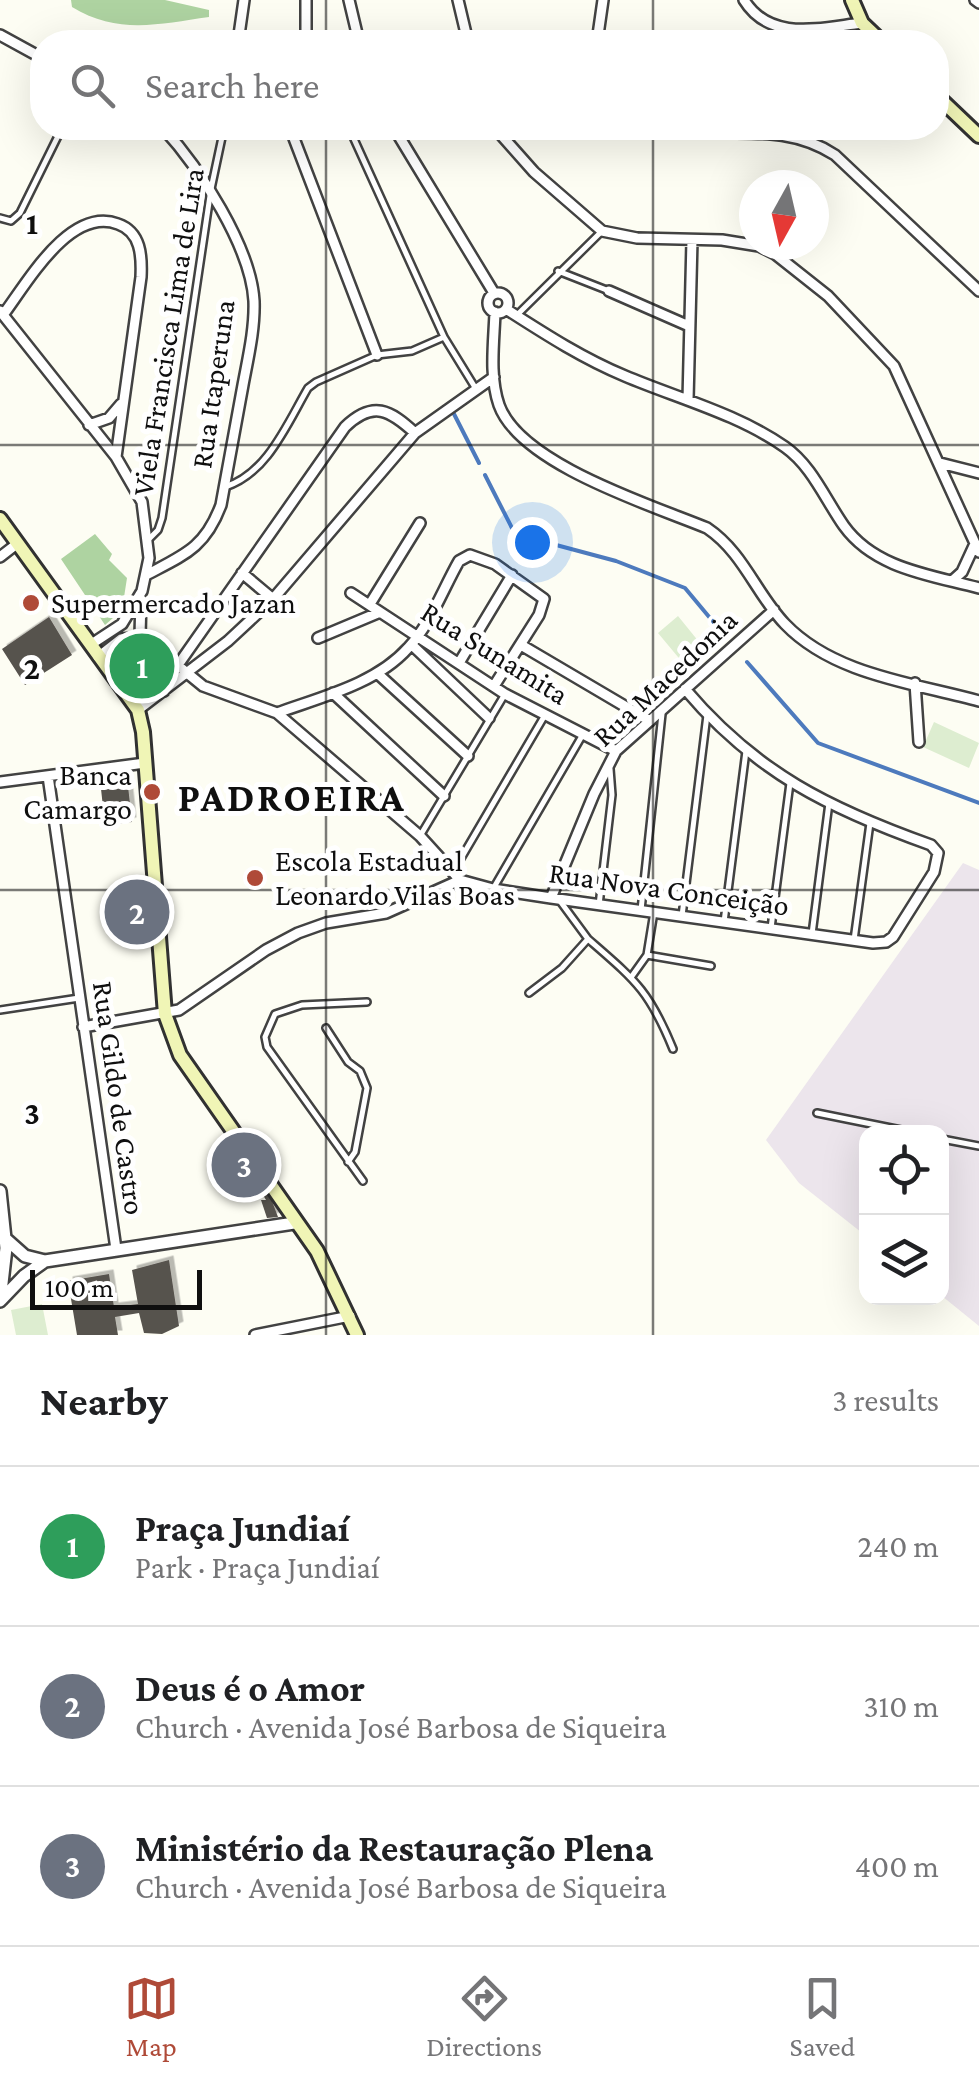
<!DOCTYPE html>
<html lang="en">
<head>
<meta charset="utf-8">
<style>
  :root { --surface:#fff; --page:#f6f6f6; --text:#202124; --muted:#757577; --line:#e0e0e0; --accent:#af4a38 }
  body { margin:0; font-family:"Crimson Pro",serif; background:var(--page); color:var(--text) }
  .controls { position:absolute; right:30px; bottom:30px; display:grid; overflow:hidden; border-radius:20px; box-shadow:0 10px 40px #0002 }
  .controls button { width:90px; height:90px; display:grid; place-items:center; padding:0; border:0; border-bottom:2px solid var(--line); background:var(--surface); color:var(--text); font:50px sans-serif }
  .compass { position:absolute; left:739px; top:170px; width:90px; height:90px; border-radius:50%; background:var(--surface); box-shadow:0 10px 40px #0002; rotate:188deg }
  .scale { position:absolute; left:30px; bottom:25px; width:172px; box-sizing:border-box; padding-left:10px; border:5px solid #0f0f0f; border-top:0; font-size:28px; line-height:35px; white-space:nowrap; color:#0f0f0f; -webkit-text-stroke:8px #fff; paint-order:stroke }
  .you { position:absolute; left:532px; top:542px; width:35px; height:35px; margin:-25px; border:8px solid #fff; border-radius:50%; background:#1a73e8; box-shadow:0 0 0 15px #1a73e833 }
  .badge { display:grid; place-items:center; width:65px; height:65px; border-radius:50%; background:var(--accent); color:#fff; font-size:32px; font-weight:700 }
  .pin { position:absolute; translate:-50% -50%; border:5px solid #fff; box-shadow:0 2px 10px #0006 }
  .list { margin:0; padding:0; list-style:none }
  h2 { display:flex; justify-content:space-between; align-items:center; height:130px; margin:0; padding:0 40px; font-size:42px }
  h2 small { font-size:32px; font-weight:400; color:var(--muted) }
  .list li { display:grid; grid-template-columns:65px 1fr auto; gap:30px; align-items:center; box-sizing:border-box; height:160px; padding:0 40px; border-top:2px solid var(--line) }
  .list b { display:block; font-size:38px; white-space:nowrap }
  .list p { margin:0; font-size:32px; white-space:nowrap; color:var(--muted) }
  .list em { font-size:32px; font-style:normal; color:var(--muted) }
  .icon { flex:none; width:55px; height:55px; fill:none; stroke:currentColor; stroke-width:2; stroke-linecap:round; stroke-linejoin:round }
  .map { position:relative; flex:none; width:979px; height:1335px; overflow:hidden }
  .search { position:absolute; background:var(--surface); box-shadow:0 10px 40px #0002; left:30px; right:30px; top:30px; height:110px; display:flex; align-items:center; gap:25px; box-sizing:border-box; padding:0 35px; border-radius:40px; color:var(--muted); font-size:38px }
  .sheet { height:610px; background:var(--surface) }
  nav { display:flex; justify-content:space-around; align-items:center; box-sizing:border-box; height:140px; border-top:2px solid var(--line); background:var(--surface); font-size:28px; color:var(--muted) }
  nav a { display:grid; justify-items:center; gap:5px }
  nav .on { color:var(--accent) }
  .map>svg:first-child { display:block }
</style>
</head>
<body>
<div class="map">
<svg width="979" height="1335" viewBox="0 0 979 1335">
  <defs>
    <filter id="shadow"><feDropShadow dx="4.5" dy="-4.5" stdDeviation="0" flood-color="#0004"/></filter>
  </defs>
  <rect width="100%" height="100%" fill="#fdfdf3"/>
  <path fill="#ece5ec" d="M963 863 979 870V1326L942 1296V1132H866V1236L799 1183 766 1140Z"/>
  <path fill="#cce5c0" d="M137 646 149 648 163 659 161 674 145 687 129 683 120 669 122 654Z"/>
  <path fill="#aed3a1" d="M71 0H165L209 10V17C159 24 118 35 72 7Z
    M95 534 112 554 109 560 127 578 122 610 105 625 61 559Z"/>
  <path fill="#ddedd0" d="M678 616 708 653 688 669 658 633Z
    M934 722 979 743 969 768 923 747Z
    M42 1304 48 1335H16L11 1310Z"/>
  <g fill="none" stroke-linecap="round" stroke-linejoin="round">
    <path stroke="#4d7abd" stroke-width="4" d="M454 414 479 463
      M485 475 515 534 616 561 685 588 715 624
      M747 662 818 743 979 803"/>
  </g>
  <path fill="#57524d" filter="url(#shadow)" d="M49 617 72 655 25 685 2 649Z
    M127 777 132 822 105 825 100 780Z
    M269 1193 278 1217 267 1218 261 1200H266L263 1195Z
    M169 1260 179 1326 162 1334 144 1333 139 1313 115 1317 118 1335H77L68 1281 109 1274 114 1307 138 1304 132 1270Z"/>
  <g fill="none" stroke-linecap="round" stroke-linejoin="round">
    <defs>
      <path id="service" d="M349 128 444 337 476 389
        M0 218 11 221 20 213 62 128
        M558 271 609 291
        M516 316 602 231
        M225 487C267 474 287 424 308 388L316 382 377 355 412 351 444 337
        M148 540 158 530 162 518 211 189 224 128
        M420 836 505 694
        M453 872 545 715
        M493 889 582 736
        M560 901 588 939
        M599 905 612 795 610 769
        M641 910 662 714
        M682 916 707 715
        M724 922 746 751
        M771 928 790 783
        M812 934 829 803
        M854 940 870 823
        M647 955 711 966
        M632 976 647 955 654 912
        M529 993 562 968 588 939C635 980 649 990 673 1049
        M0 1010 79 998
        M326 1028 348 1062 360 1071 367 1088 355 1152 348 1162
        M817 1113 911 1132
        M942 1139 979 1146
        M363 1181 267 1047 265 1037 275 1014 302 1005 367 1002"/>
      <path id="minor" d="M306 0V42
        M349 0 359 42
        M458 0 468 42
        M744 0C770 42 819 28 862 23
        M975 0 979 3
        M0 35 42 58
        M238 42 244 0
        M597 42 603 0
        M290 128 377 355
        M394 128 494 293
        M495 128 534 172 602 231 637 238 722 240 759 246 775 254 828 296 894 366 979 552
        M659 128C720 142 778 118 835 155L979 291
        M609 291 689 326
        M488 303a10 10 0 1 1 20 0a10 10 0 1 1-20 0Z
        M506 309C545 334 582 358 625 376 677 398 738 414 785 447 812 466 825 499 844 526 875 569 931 575 979 588
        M0 311 116 457 142 502 149 558 142 591 122 624 90 645
        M495 312C494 342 489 376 499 405 520 464 651 505 707 528 744 553 756 594 785 624 834 675 914 683 979 701
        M3 315C27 283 70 206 118 224 141 232 142 256 141 277L116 457
        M688 400 692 240
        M89 425 109 418 121 404
        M940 463 979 473
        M0 557 18 543
        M242 573 273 599
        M146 575C184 555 205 548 221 505 228 465 236 425 243 385 248 358 255 329 254 301 251 247 199 167 163 128
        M952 581 962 572 974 546
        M351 593 505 694 616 751
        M370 604 420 523
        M318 638 380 612
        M412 645 489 718
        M521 645 650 721
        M98 657 121 639 145 637 170 659 169 679 164 691
        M170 659 203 686 277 713 420 836 460 880 493 889 551 898 873 943 886 942 893 937 934 872 938 853 931 845C830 809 756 773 685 689
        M459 663 512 575
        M178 665 345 427C373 400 390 410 415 433
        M377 673 468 756
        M915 683 919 742
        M333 693 444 796
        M138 708 141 599
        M138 710 228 641 273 599 415 433 494 377
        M277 713C321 697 376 684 408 648 430 625 443 589 459 561L470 555 495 564 544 599 539 615 494 686
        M48 776 116 1249
        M0 782 145 763
        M551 898 594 794 616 751 774 610
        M83 1027 179 1010 266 950 298 933 326 923 386 913 460 880
        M255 1335 350 1316"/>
      <path id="tertiary" d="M0 1191 6 1248 0 1301
        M7 1240 25 1256 45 1261
        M1 1300 24 1276 45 1261 294 1223"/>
      <path id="secondary" d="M852 0 862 23 882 42
        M936 95 979 136
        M0 519 138 710 143 732 165 1014 180 1055 317 1251 357 1335"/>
    </defs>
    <use href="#service" stroke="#424242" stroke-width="10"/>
    <use href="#minor" stroke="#424242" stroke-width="14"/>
    <use href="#tertiary" stroke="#424242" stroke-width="16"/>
    <use href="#secondary" stroke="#313131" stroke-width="18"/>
    <use href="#service" stroke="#fff" stroke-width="5"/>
    <use href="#minor" stroke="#fff" stroke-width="9"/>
    <use href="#tertiary" stroke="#fff" stroke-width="11"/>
    <use href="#secondary" stroke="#f0f5b6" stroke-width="12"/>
  </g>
  <path fill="none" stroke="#0f0f0f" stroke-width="2.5" stroke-opacity="0.55" d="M326 0V42M653 0V42M326 128V1335M653 128V1335M0 445H979M0 890H979"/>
  <g fill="#af4a38" stroke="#fff" stroke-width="4">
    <circle cx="31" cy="603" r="10"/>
    <circle cx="152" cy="792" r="10"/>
    <circle cx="255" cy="878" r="10"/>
  </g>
  <g text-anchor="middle" stroke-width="10" stroke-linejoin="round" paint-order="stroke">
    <g font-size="30" fill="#0f0f0f" stroke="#fff">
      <text transform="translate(168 332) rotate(-81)" y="10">Viela Francisca Lima de Lira</text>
      <text transform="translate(213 384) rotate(-82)" y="10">Rua Itaperuna</text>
      <text transform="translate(495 653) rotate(32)" y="10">Rua Sunamita</text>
      <text transform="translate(665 678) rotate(-43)" y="10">Rua Macedonia</text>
      <text transform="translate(669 889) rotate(8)" y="10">Rua Nova Conceição</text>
      <text transform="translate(119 1098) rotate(82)" y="10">Rua Gildo de Castro</text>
    </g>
    <g font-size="30" fill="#0f0f0f" stroke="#fff" text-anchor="start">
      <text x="51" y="613">Supermercado Jazan</text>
      <text x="132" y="785" text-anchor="end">Banca<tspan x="132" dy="34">Camargo</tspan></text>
      <text x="275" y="871">Escola Estadual<tspan x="275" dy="34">Leonardo Vilas Boas</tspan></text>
    </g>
    <g font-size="40" font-weight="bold" letter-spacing="2.5" fill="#0f0f0f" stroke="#fff">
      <text x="292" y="811">PADROEIRA</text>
    </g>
  </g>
  <g font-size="32" text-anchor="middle" font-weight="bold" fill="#0f0f0f" stroke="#fff" stroke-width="10" stroke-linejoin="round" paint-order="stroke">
    <text x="32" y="234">1</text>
    <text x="32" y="679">2</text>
    <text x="32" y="1124">3</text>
  </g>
</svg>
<div class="controls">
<button><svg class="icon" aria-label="locate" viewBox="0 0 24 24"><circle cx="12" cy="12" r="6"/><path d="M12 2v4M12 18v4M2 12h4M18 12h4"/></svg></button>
<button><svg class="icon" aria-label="layers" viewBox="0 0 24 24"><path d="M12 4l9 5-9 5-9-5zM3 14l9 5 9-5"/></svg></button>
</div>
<svg class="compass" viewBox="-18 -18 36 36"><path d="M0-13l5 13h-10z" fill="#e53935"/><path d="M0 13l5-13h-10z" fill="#757577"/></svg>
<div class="scale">100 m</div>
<div class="you"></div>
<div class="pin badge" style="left:142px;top:666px;background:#2e9e5b">1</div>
<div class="pin badge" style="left:137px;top:912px;background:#6b7280">2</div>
<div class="pin badge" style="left:244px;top:1165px;background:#6b7280">3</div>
<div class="search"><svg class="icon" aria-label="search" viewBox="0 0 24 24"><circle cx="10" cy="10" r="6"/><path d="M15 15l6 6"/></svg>Search here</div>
</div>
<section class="sheet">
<h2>Nearby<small>3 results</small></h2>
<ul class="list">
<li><span class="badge" style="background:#2e9e5b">1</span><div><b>Praça Jundiaí</b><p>Park · Praça Jundiaí</p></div><em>240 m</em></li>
<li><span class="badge" style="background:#6b7280">2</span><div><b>Deus é o Amor</b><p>Church · Avenida José Barbosa de Siqueira</p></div><em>310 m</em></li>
<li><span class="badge" style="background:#6b7280">3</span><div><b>Ministério da Restauração Plena</b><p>Church · Avenida José Barbosa de Siqueira</p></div><em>400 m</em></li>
</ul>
</section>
<nav>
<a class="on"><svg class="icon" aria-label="map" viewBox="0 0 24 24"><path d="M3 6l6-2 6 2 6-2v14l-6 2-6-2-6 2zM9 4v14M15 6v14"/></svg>Map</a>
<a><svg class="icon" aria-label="directions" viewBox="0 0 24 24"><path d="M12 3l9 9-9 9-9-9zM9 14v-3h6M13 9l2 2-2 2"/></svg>Directions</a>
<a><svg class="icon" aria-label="saved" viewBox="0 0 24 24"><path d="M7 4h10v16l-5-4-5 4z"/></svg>Saved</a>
</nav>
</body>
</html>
